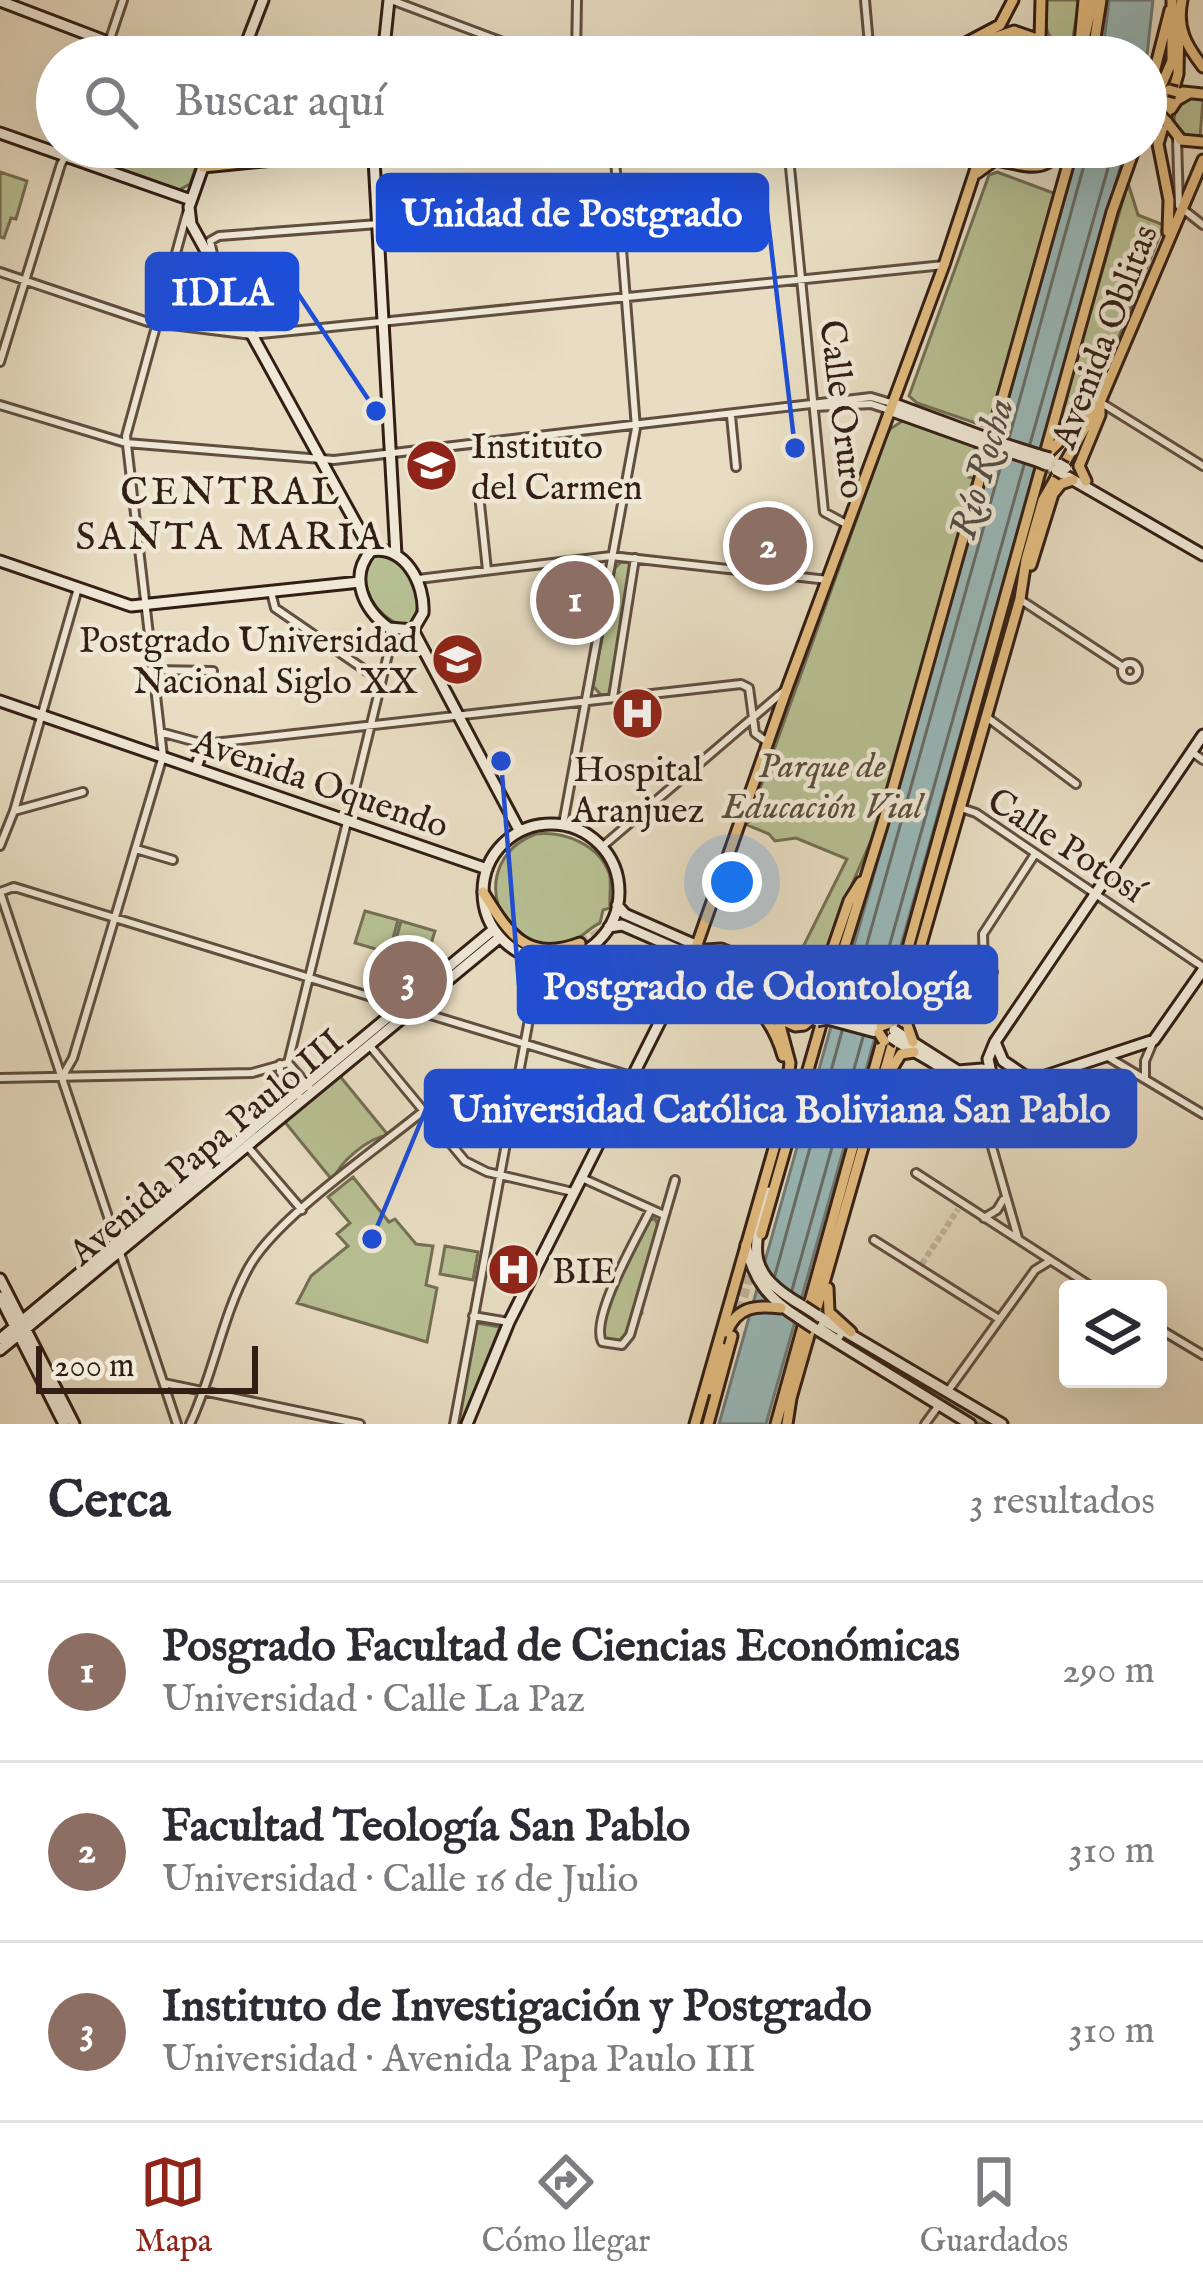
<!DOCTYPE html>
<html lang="es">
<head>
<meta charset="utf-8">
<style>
  :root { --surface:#fff; --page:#f7f7f7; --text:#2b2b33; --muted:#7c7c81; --line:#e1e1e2; --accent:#8f2418 }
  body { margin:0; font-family:"IM FELL English",serif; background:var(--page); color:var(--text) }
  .controls { position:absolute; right:36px; bottom:36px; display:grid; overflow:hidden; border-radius:12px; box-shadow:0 12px 48px #0002 }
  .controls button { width:108px; height:108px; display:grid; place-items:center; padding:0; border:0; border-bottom:3px solid var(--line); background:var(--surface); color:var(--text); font:60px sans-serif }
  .scale { position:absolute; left:36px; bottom:30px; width:222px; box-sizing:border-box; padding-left:12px; border:6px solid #321e15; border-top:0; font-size:33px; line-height:42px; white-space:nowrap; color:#321e15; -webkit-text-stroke:9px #f0e9d7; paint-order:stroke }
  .you { position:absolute; left:732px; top:882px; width:42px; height:42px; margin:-30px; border:9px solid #fff; border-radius:50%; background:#1a73e8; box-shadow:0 0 0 18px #1a73e833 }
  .badge { display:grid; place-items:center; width:78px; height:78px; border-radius:50%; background:var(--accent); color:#fff; font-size:39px; font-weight:700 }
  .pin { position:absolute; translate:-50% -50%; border:6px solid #fff; box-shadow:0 3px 12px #0006 }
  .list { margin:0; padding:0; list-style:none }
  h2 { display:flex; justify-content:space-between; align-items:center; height:156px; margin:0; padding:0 48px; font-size:51px }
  h2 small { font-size:39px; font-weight:400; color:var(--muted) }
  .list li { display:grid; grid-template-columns:78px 1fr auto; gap:36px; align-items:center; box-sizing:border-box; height:180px; padding:0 48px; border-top:3px solid var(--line) }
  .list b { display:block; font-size:45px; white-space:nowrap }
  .list p { margin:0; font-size:39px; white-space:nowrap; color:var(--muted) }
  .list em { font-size:39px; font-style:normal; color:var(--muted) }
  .icon { flex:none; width:66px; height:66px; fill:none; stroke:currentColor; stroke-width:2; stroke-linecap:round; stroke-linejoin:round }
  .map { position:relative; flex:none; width:1203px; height:1424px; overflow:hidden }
  .search { position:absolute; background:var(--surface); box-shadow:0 12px 48px #0002; left:36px; right:36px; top:36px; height:132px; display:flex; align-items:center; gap:30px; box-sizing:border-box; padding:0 42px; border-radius:66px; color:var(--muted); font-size:45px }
  .sheet { height:696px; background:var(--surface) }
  nav { display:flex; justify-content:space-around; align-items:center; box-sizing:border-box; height:168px; border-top:3px solid var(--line); background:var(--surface); font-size:33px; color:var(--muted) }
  nav a { display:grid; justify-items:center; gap:6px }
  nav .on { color:var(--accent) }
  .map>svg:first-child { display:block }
</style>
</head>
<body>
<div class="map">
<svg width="1203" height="1424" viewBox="0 0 1203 1424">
  <rect width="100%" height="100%" fill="#e8ddc2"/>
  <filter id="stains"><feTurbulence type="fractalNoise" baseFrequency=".00167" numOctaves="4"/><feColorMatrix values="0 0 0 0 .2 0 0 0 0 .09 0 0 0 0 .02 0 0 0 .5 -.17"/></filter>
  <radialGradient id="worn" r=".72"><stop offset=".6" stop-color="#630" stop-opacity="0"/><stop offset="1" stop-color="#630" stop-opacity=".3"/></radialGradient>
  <path fill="#b7c093" stroke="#746f54" stroke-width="3" d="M1046 0H1079L1070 57C1049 44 1040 23 1046 0Z
    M1014 37 1035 46 1043 57H923L969 52Z
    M1189 98 1203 99 1200 137H1187L1174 122 1175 109Z
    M78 147H203L190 184 179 190 83 155Z
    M0 172 27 181 16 219 11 218 4 238 0 237Z
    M997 172 1056 194 990 428 917 403 909 396 989 175Z
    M1128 183 1138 215 1164 225 1092 404 1052 442Z
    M904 420 976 444 969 477 975 479 883 813 846 898 820 974 812 969H792L847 859 796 838 775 841 769 834 747 825 886 437 890 429Z
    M1044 470 1053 475 1036 506 1019 586 910 971Z
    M376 554C408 560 432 598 409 625L403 626C374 616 351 580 376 554Z
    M621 562 632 563 611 694 601 695 593 686 615 568Z
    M536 834C565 831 599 845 609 873 612 879 609 897 610 908L603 910 600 923C590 927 581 939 569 943 497 964 464 860 536 834Z
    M365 911 398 920 389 953 355 943Z
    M401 921 435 931 425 963 392 954Z
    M339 1075 388 1135C369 1138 339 1161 333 1181L284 1121Z
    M353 1177 389 1222 395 1219 416 1244 433 1246 426 1285 437 1288 427 1342 297 1303 311 1276 348 1246 337 1234 350 1223 328 1197Z
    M655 1219C669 1243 637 1279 642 1313L620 1344 608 1343 599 1335 613 1283 648 1220Z
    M445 1246 478 1252 473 1280 440 1274Z
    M476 1323 500 1327 461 1424H457Z
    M842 1333 994 1424H979L838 1339Z"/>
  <path fill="#99babb" stroke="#707c79" stroke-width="3" d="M1109 0H1153L1146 64V57H1102Z
    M1079 147H1126L766 1424H719Z"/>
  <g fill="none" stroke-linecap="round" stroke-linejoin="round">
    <path stroke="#666c68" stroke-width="3" d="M1009 438 1089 147
      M1030 444 1114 147
      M849 1008 1003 458
      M870 1015 1024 465
      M775 1275 842 1031
      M792 1290 863 1037"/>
    <path stroke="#c4b79f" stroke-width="6" stroke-dasharray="6 3" stroke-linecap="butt" d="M922 1264 958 1209"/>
    <path stroke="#c4b79f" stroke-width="9" stroke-dasharray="9 4.5" stroke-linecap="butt" d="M580 943 611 926
      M654 943 711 972
      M732 1336 754 1261"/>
    <defs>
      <path id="street" d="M391 0 543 57
        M865 0 870 56
        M104 57 123 0
        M576 57 577 0
        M1177 139 1179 206 1203 225
        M788 147 824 512 846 524
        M214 258 210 241 219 236 378 224 619 216
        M0 272 148 322 252 335 944 265
        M0 362 61 164 71 147
        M1100 402 1203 466
        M0 405 126 443 334 460 871 397 891 403
        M814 407 871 404 889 410
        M731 416 736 467
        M478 485 487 570
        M418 579 611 556 828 580
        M271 592 275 608 381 681
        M1021 600 1123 667
        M1122 671a8 8 0 1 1 16 0a8 8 0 1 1-16 0Z
        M151 670 213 671
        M613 697 635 558
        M988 718 1076 784
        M160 732 204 744 741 684 749 688 755 733 767 742
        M1192 752 1203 760
        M961 808 976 813 1203 967
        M14 811 83 792
        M563 824 636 428 614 147
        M0 846 14 811 78 588
        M603 846 784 691
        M136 849 173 860
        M993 972 984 966 983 934 1035 854
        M414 1010 631 1076
        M370 1046 465 1161 487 1172 573 1192
        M1108 1057 1203 1114
        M288 1063 394 630
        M288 1063 309 1087
        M280 1064V1072L299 1096
        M62 1077 73 1058 163 756 126 436 187 213
        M0 1078 252 1073 288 1063
        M1145 1079V1061L1153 1042
        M978 1115 986 1126 1018 1238
        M247 1146 302 1210
        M916 1173 1095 1289
        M582 1178 664 1215
        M651 1209C638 1236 590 1317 602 1342L622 1345 630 1335 675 1180
        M984 1218 997 1210 1003 1200
        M874 1240 999 1319
        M473 1316 509 1322
        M823 1322 842 1333 838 1339 820 1327Z
        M1158 1328 1203 1355
        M164 1383 360 1424
        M948 1391 1035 1270 1048 1262
        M177 1424 0 892 14 887 401 1006
        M190 1424C214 1373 222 1316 249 1267 276 1218 376 1150 422 1112
        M454 1424 540 960
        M925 1424 939 1405"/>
      <path id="secondary" d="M0 1 147 57
        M241 57 263 0
        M383 57 389 0
        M0 133 191 200
        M210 147 189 207 191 224 371 551
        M379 147 374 159 396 555
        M892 403 981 436
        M889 410 984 444
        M995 441 1039 455
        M994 447 1037 461
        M1068 477 1203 555
        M371 551C348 577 364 610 389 628L413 630
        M371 551C405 545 425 584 423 613L413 630
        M0 561 131 606 360 582
        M413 630 519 830
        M0 701 487 869
        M196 768 204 744
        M483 892a68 68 0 1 1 136 0a68 68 0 1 1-136 0Z
        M617 905 625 914 698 946
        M830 1010 881 1026
        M827 1019 879 1033
        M900 1034 958 1071 982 1069 1008 1083H1024L1154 1040 1203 970
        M898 1042C913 1052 944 1065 954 1081 960 1090 955 1100 965 1107 986 1124 1001 1097 996 1079
        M995 1042 1003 1061 1031 1080
        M991 1073 988 1059 995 1042 1203 735
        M989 1136 998 1107 1020 1086
        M769 1192C751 1250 745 1273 803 1306
        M746 1245C753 1280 770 1300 799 1318
        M0 1279 74 1424
        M0 1297 64 1424
        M817 1315 1002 1424
        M814 1328 970 1424
        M0 1339 493 930
        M0 1350 499 938
        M467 1424 509 1322 693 956 622 925 609 927"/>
      <path id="primary" d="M1182 0C1176 28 1186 45 1203 67
        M1040 40 1041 0
        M966 43 1000 25 1013 0
        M1080 43 1084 0
        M861 57 961 49 1014 31 1040 40 1059 57
        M1080 57 1093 0
        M1092 57 1101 0
        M1160 88 1172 61V0
        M1183 92 1203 94
        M1146 104 1170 10
        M1171 109 1177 100 1189 93
        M1167 122 1181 140 1203 142
        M223 147 237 163
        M1018 147 1033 159 1046 155 1054 147
        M203 167 404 147
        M977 173 995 160C1023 164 1044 177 1063 147
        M1168 232 1169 200 1158 144 1178 74 1179 21
        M1044 457 1096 405
        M1086 481 1079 466 1100 415V402L1203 160
        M1031 565 1053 494 1061 484 1073 480
        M483 892C508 932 526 964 580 943
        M707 950 721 949 779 972 813 973 825 983
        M711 952 775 981 801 982 818 998
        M711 972C746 992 772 1016 783 1056
        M823 977 849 901 861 882
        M821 984 814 1017 804 1025 795 1026 778 1018 747 984 693 956 787 688 944 265 983 147
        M913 1042 907 1025 918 978
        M893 1067 901 1054 914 1052
        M761 1234 830 993 885 816 1073 147
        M828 1288 829 1312 851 1332
        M727 1332C737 1306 757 1305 781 1308
        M711 1390 722 1348
        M695 1424 783 1117 790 1063 778 1018
        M708 1424 732 1336
        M776 1424 1112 212 1135 147
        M787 1424 791 1398 1020 599 1026 560 1043 500 1100 402"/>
    </defs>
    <use href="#street" stroke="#604e40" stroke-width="12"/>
    <use href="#secondary" stroke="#321e15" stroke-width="15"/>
    <use href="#primary" stroke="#321e15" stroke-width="15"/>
    <use href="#street" stroke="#f0e9d7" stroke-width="6"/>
    <use href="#secondary" stroke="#f0e9d7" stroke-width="9"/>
    <use href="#primary" stroke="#e4be81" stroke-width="9"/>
    <defs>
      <path id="secondary-bridge" d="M984 444 994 447
        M1039 455 1050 458
        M1037 461 1047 465
        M1059 464 1066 468
        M1056 470 1063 474
        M822 1004 830 1010
        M817 1021 827 1019
        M894 1030 900 1034
        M892 1038 898 1042
        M803 1306 817 1315
        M799 1318 814 1328"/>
      <path id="primary-bridge" d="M1147 85 1154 87
        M1169 90 1177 92
        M1160 115 1167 122
        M821 984 823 977
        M881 1026 889 1023
        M879 1033 884 1041"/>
    </defs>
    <use href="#secondary-bridge" stroke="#321e15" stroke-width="15" stroke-linecap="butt"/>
    <use href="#primary-bridge" stroke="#321e15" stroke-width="15" stroke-linecap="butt"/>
    <use href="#secondary-bridge" stroke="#f0e9d7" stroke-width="9"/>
    <use href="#primary-bridge" stroke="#e4be81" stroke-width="9"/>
  </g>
  <defs>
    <symbol id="university-disc" viewBox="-11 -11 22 22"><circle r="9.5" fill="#8f2418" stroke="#f0e9d7"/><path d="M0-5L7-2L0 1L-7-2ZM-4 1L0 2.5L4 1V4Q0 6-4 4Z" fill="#fff"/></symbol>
    <symbol id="hospital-disc" viewBox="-11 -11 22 22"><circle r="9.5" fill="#8f2418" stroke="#f0e9d7"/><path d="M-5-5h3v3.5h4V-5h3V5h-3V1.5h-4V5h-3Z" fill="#fff"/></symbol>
  </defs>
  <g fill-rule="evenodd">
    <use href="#university-disc" x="402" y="436" width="59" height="59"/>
    <use href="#university-disc" x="428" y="630" width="59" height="59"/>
    <use href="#hospital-disc" x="608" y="684" width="59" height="59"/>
    <use href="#hospital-disc" x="484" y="1240" width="59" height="59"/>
  </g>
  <g text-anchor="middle" stroke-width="9" stroke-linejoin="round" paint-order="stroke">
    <g font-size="36" fill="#321e15" stroke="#f0e9d7">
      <text transform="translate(1103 336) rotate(-69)" y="13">Avenida Oblitas</text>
      <text transform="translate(844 409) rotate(83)" y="13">Calle Oruro</text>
      <text transform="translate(321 782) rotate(19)" y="13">Avenida Oquendo</text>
      <text transform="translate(1067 844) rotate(33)" y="13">Calle Potosí</text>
      <text transform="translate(205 1146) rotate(-40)" y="13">Avenida Papa Paulo III</text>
    </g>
    <g font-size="36" fill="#321e15" stroke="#f0e9d7" text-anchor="start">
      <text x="471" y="458">Instituto<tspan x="471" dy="41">del Carmen</tspan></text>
      <text x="418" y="652" text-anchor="end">Postgrado Universidad<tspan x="418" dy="41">Nacional Siglo XX</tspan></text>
      <text x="638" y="781" text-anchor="middle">Hospital<tspan x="638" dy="41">Aranjuez</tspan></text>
      <text x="552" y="1283">BIE</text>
    </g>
    <g font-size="36" font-style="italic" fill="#5a4f3b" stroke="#f0e9d7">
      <text x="822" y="777">Parque de<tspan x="822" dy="41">Educación Vial</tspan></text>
    </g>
    <g font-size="39" font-style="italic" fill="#514d47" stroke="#f0e9d7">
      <text transform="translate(980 468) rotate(-74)" y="14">Río Rocha</text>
    </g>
    <g font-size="39" letter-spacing="3" fill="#321e15" stroke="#f0e9d7">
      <text x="231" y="504">CENTRAL<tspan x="231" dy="45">SANTA MARIA</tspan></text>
    </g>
  </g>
  <path fill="none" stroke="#1d4ed8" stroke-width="4.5" d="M795 448L767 212M376 411L297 292M501 761L519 985M372 1239L426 1109"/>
  <g fill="#1d4ed8" stroke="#f0e9d7" stroke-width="4.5">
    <circle cx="795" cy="448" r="12"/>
    <circle cx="376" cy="411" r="12"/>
    <circle cx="501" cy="761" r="12"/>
    <circle cx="372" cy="1239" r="12"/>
  </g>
  <g fill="#1d4ed8" stroke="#1d4ed8" stroke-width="4.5">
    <rect x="378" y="175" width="389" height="75" rx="12"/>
    <rect x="147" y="254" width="150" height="75" rx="12"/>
    <rect x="519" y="947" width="477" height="75" rx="12"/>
    <rect x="426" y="1071" width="709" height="75" rx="12"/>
  </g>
  <g font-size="39" text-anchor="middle" font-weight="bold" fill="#fff">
    <text x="572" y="226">Unidad de Postgrado</text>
    <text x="222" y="305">IDLA</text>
    <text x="757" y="999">Postgrado de Odontología</text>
    <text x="780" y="1122">Universidad Católica Boliviana San Pablo</text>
  </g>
  <rect width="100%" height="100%" filter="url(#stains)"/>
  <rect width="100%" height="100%" fill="url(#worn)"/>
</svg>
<div class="controls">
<button><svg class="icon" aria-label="layers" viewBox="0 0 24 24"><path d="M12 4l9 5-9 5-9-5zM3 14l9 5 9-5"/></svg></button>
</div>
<div class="scale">200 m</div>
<div class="you"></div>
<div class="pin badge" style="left:575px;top:600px;background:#8d6e63">1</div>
<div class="pin badge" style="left:768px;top:546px;background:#8d6e63">2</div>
<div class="pin badge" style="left:408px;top:980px;background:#8d6e63">3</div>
<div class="search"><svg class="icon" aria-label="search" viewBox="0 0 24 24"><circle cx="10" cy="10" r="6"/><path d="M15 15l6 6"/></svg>Buscar aquí</div>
</div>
<section class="sheet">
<h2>Cerca<small>3 resultados</small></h2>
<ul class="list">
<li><span class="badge" style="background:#8d6e63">1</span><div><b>Posgrado Facultad de Ciencias Económicas</b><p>Universidad · Calle La Paz</p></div><em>290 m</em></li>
<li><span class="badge" style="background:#8d6e63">2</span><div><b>Facultad Teología San Pablo</b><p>Universidad · Calle 16 de Julio</p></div><em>310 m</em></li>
<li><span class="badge" style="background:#8d6e63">3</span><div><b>Instituto de Investigación y Postgrado</b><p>Universidad · Avenida Papa Paulo III</p></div><em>310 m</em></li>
</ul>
</section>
<nav>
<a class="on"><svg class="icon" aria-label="map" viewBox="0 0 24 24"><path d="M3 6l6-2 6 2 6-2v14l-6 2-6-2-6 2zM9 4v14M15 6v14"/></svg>Mapa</a>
<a><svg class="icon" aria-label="directions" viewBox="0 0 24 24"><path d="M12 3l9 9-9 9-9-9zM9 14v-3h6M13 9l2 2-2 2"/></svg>Cómo llegar</a>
<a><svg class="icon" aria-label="saved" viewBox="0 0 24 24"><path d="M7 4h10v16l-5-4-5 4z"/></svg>Guardados</a>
</nav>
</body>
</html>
